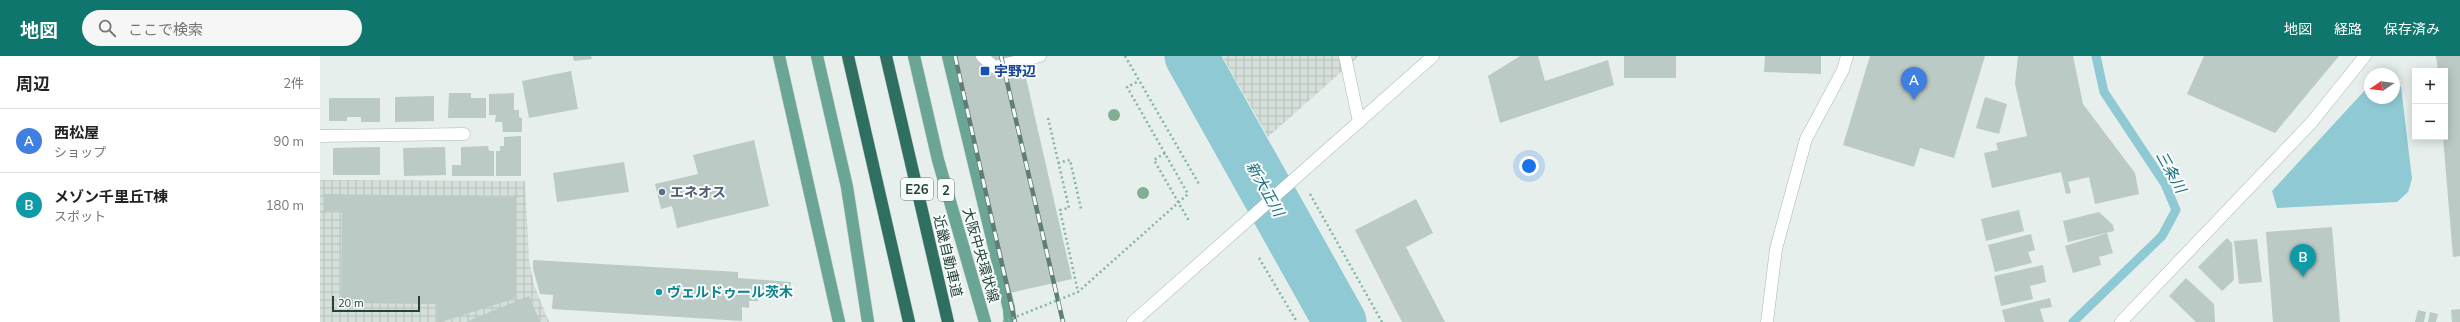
<!DOCTYPE html>
<html lang="ja">
<head>
<meta charset="utf-8">
<style>
  :root { --surface:#fff; --page:#f6f6f6; --text:#222; --muted:#767676; --line:#e0e0e0; --accent:#0f766e }
  body { margin:0; font-family:Mulish,"Noto Sans JP",sans-serif; background:var(--page); color:var(--text) }
  .controls { position:absolute; right:12px; top:12px; display:grid; overflow:hidden; border-radius:0px; box-shadow:0 2px 10px #0003 }
  .controls button { width:36px; height:36px; display:grid; place-items:center; padding:0; border:0; border-bottom:1px solid var(--line); background:var(--surface); color:var(--text); font:20px sans-serif }
  .compass { position:absolute; left:2044px; top:12px; width:36px; height:36px; border-radius:50%; background:var(--surface); box-shadow:0 2px 10px #0003; rotate:257deg }
  .scale { position:absolute; left:12px; bottom:10px; width:88px; box-sizing:border-box; padding-left:4px; border:2px solid #24423a; border-top:0; font-size:11px; line-height:14px; white-space:nowrap; color:#24423a; -webkit-text-stroke:3px #f7fbf9; paint-order:stroke }
  .you { position:absolute; left:1209px; top:110px; width:14px; height:14px; margin:-10px; border:3px solid #fff; border-radius:50%; background:#1a73e8; box-shadow:0 0 0 6px #1a73e833 }
  .badge { display:grid; place-items:center; width:26px; height:26px; border-radius:50%; background:var(--accent); color:#fff; font-size:13px; font-weight:700 }
  .pin { position:absolute; translate:-50% -33px; filter:drop-shadow(0 1px 2px #0008) }
  .pin::after { content:''; position:absolute; top:21px; width:14px; height:12px; background:inherit; clip-path:polygon(0 0,100% 0,50% 100%) }
  .list { margin:0; padding:0; list-style:none }
  h2 { display:flex; justify-content:space-between; align-items:center; height:52px; margin:0; padding:0 16px; font-size:17px }
  h2 small { font-size:13px; font-weight:400; color:var(--muted) }
  .list li { display:grid; grid-template-columns:26px 1fr auto; gap:12px; align-items:center; box-sizing:border-box; height:64px; padding:0 16px; border-top:1px solid var(--line) }
  .list b { display:block; font-size:15px; white-space:nowrap }
  .list p { margin:0; font-size:13px; white-space:nowrap; color:var(--muted) }
  .list em { font-size:13px; font-style:normal; color:var(--muted) }
  .icon { flex:none; width:22px; height:22px; fill:none; stroke:currentColor; stroke-width:2; stroke-linecap:round; stroke-linejoin:round }
  .map { position:relative; flex:none; width:2140px; height:266px; overflow:hidden }
  header { display:flex; align-items:center; gap:24px; box-sizing:border-box; height:56px; padding:0 20px; background:var(--accent); color:#fff }
  header strong { font-size:19px }
  nav { display:flex; gap:22px; margin-inline-start:auto; font-size:14px }
  .search { width:280px; height:36px; background:var(--page); display:flex; align-items:center; gap:10px; box-sizing:border-box; padding:0 14px; border-radius:22px; color:var(--muted); font-size:15px }
  main { display:flex }
  aside { flex:1; background:var(--surface) }
  .map>svg:first-child { display:block }
</style>
</head>
<body>
<header>
<strong>地図</strong>
<div class="search"><svg class="icon" aria-label="search" viewBox="0 0 24 24"><circle cx="10" cy="10" r="6"/><path d="M15 15l6 6"/></svg>ここで検索</div>
<nav><a>地図</a><a>経路</a><a>保存済み</a></nav>
</header>
<main>
<aside>
<h2>周辺<small>2件</small></h2>
<ul class="list">
<li><span class="badge" style="background:#3f7fe0">A</span><div><b>西松屋</b><p>ショップ</p></div><em>90 m</em></li>
<li><span class="badge" style="background:#0f9aa8">B</span><div><b>メゾン千里丘T棟</b><p>スポット</p></div><em>180 m</em></li>
</ul>
</aside>
<div class="map">
<svg width="2140" height="266" viewBox="0 0 2140 266">
  <defs>
    <pattern id="industrial-grid" width="8" height="8" patternUnits="userSpaceOnUse"><rect width="8" height="8" fill="#d4dfda"/><path d="M0 4h8M4 0v8" fill="none" stroke="#b6c1bc"/></pattern>
  </defs>
  <rect width="100%" height="100%" fill="#e6efeb"/>
  <path fill="url(#industrial-grid)" d="M902 0H1039L948 81Z
    M0 124 205 125 209 203 214 229 229 266H0Z"/>
  <path fill="#8ec9d4" d="M2074 25 2081 31 2092 123 2088 136 2077 146 1957 152 1952 135 2047 32 2050 30V42H2074Z"/>
  <g fill="none" stroke-linecap="round" stroke-linejoin="round">
    <path stroke="#8ec9d4" stroke-width="9" d="M1753 266 1842 180 1856 154 1845 128 1784 36 1776 0"/>
    <path stroke="#8ec9d4" stroke-width="53" d="M871 0 1020 266"/>
  </g>
  <path fill="#bbcac4" d="M253 0H271L272 3 254 5Z
    M626 0H701L752 223 681 239Z
    M1200 0H1218L1225 25 1288 4 1294 29 1180 67 1168 20Z
    M1304 0H1356V22H1304Z
    M1445 0H1501V18L1444 16Z
    M1550 0H1665L1634 102 1600 92 1594 111 1523 89Z
    M1698 0H1753L1763 48 1815 117 1819 138 1775 148 1769 121 1748 126 1751 137 1746 138 1741 116 1672 132 1664 97 1678 94 1676 87 1707 80 1695 28Z
    M1884 0H2019L1955 77 1867 38Z
    M2116 0H2140V200L2133 201 2123 81H2125V15H2118Z
    M251 15 258 53 209 62 202 25Z
    M129 37H151V42H166V62H128Z
    M194 37V54H199V61L202 62V76H183L182 66H175L176 59H169V38Z
    M114 40V65L75 66V41Z
    M1665 41 1687 48 1679 78 1656 72Z
    M9 42H60V66H41V61H27V65H9Z
    M201 80V120H176V95H180V90H184V81Z
    M434 84 449 150 357 172 352 150 341 153 335 128 378 118 373 99Z
    M168 90 169 95H174V120H132V109H141V91Z
    M60 91V119H13V92Z
    M125 91 126 119 84 120 83 92Z
    M304 106 309 136 237 146 233 117Z
    M4 138 196 141V242L121 266H117V248L21 247 22 155H4Z
    M1096 143 1113 177 1086 191 1125 266H1082L1035 174Z
    M1699 154 1704 175 1666 185 1661 163Z
    M1779 156 1793 169 1794 175 1748 186 1743 165Z
    M2012 171 2020 266H1953L1946 176Z
    M1787 177 1793 197 1779 201 1781 209 1753 217 1745 190Z
    M1711 178 1715 194 1708 196 1712 207 1675 216 1668 189Z
    M1907 182 1912 187 1914 224 1902 235 1878 211Z
    M1937 183 1942 226 1919 228 1914 185Z
    M213 204 418 216V222L471 226 470 233 439 240 438 245H429V252L422 251V265L232 253 233 239 220 238 213 213Z
    M1723 209 1726 226 1710 230 1713 243 1681 250 1674 220Z
    M1866 222 1894 248 1895 266H1876L1849 240Z
    M209 240 220 266H146Z
    M1730 242 1732 251 1720 253 1724 266H1685L1682 254Z
    M2140 253V266H2132L2131 254Z
    M2098 254 2106 256 2104 266H2095Z
    M2110 256 2118 258 2116 266H2108Z"/>
  <g fill="none" stroke-linecap="round" stroke-linejoin="round">
    <defs>
      <path id="minor" d="M662 0 674 11 720 0
        M1025 0 1039 66
        M0 80 144 78
        M813 266 1113 0
        M1447 266 1456 193 1486 83 1523 14 1527 0
        M1801 266 1991 67 2045 0"/>
      <path id="major" d="M459 0 519 266
        M497 0 527 131 548 266
        M594 0 618 104 665 266
        M628 0 689 253 690 266"/>
      <path id="highway" d="M528 0 589 266
        M566 0 628 266"/>
    </defs>
    <use href="#minor" stroke="#a8b8b2" stroke-width="13"/>
    <use href="#major" stroke="#c2cac8" stroke-width="13"/>
    <use href="#highway" stroke="#c2cac8" stroke-width="13"/>
    <path stroke="#86b3a5" stroke-width="2.5" stroke-dasharray="2 3" stroke-linecap="butt" d="M805 0 879 128
      M728 62 749 152 740 154 758 236
      M845 97 834 104 869 165
      M738 107 750 104 761 153
      M990 138 1062 266
      M939 202 977 266"/>
    <use href="#minor" stroke="#fff" stroke-width="12"/>
    <use href="#major" stroke="#6aa596" stroke-width="12"/>
    <use href="#highway" stroke="#2f6f62" stroke-width="12"/>
    <defs>
      <path id="rail" d="M635 0 695 266
        M681 0 743 266"/>
    </defs>
    <use href="#rail" stroke="#5f7d75" stroke-width="4.5"/>
    <use href="#rail" stroke="#f7fbf9" stroke-width="3" stroke-dasharray="9" stroke-linecap="butt"/>
    <path stroke="#86b3a5" stroke-width="2.5" stroke-dasharray="2 3" stroke-linecap="butt" d="M683 266 758 236 868 138 807 31 819 25"/>
  </g>
  <g fill="#80af93">
    <circle cx="794" cy="59" r="6"/>
    <circle cx="823" cy="137" r="6"/>
  </g>
  <rect fill="#1a4fb4" stroke="#f7fbf9" stroke-width="1.5" x="660" y="10" width="10" height="10" rx="2"/>
  <circle fill="#5c6f8a" stroke="#f7fbf9" stroke-width="1.5" cx="342" cy="136" r="4"/>
  <circle fill="#0f9aa8" stroke="#f7fbf9" stroke-width="1.5" cx="339" cy="236" r="4"/>
  <g text-anchor="middle" stroke-width="4" stroke-linejoin="round" paint-order="stroke">
    <g fill="#f7fbf9" stroke="#637a73" stroke-width="1">
      <rect x="581" y="122" width="32" height="22" rx="3"/>
      <rect x="618" y="123" width="16" height="22" rx="3"/>
    </g>
    <g font-size="13" font-weight="bold" fill="#24423a">
      <text x="597" y="138">E26</text>
      <text x="626" y="139">2</text>
    </g>
    <g font-size="14" font-weight="bold" fill="#164399" stroke="#f7fbf9" text-anchor="start">
      <text x="674" y="20">宇野辺</text>
    </g>
    <g font-size="14" font-weight="bold" fill="#4e5e75" stroke="#f7fbf9" text-anchor="start">
      <text x="350" y="141">エネオス</text>
    </g>
    <g font-size="14" fill="#24423a" stroke="#f7fbf9">
      <text transform="translate(661 199) rotate(74)" y="5">大阪中央環状線</text>
      <text transform="translate(628 200) rotate(77)" y="5">近畿自動車道</text>
    </g>
    <g font-size="14" font-weight="bold" fill="#0d838f" stroke="#f7fbf9" text-anchor="start">
      <text x="347" y="241">ヴェルドゥール茨木</text>
    </g>
    <g font-size="15" font-style="italic" fill="#1c6f80" stroke="#f7fbf9">
      <text transform="translate(1851 116) rotate(61)" y="5">三条川</text>
      <text transform="translate(945 133) rotate(61)" y="5">新大正川</text>
    </g>
  </g>
</svg>
<div class="controls">
<button>+</button>
<button>−</button>
</div>
<svg class="compass" viewBox="-18 -18 36 36"><path d="M0-13l5 13h-10z" fill="#e53935"/><path d="M0 13l5-13h-10z" fill="#767676"/></svg>
<div class="scale">20 m</div>
<div class="you"></div>
<div class="pin badge" style="left:1594px;top:44px;background:#3f7fe0">A</div>
<div class="pin badge" style="left:1983px;top:221px;background:#0f9aa8">B</div>
</div>
</main>
</body>
</html>
